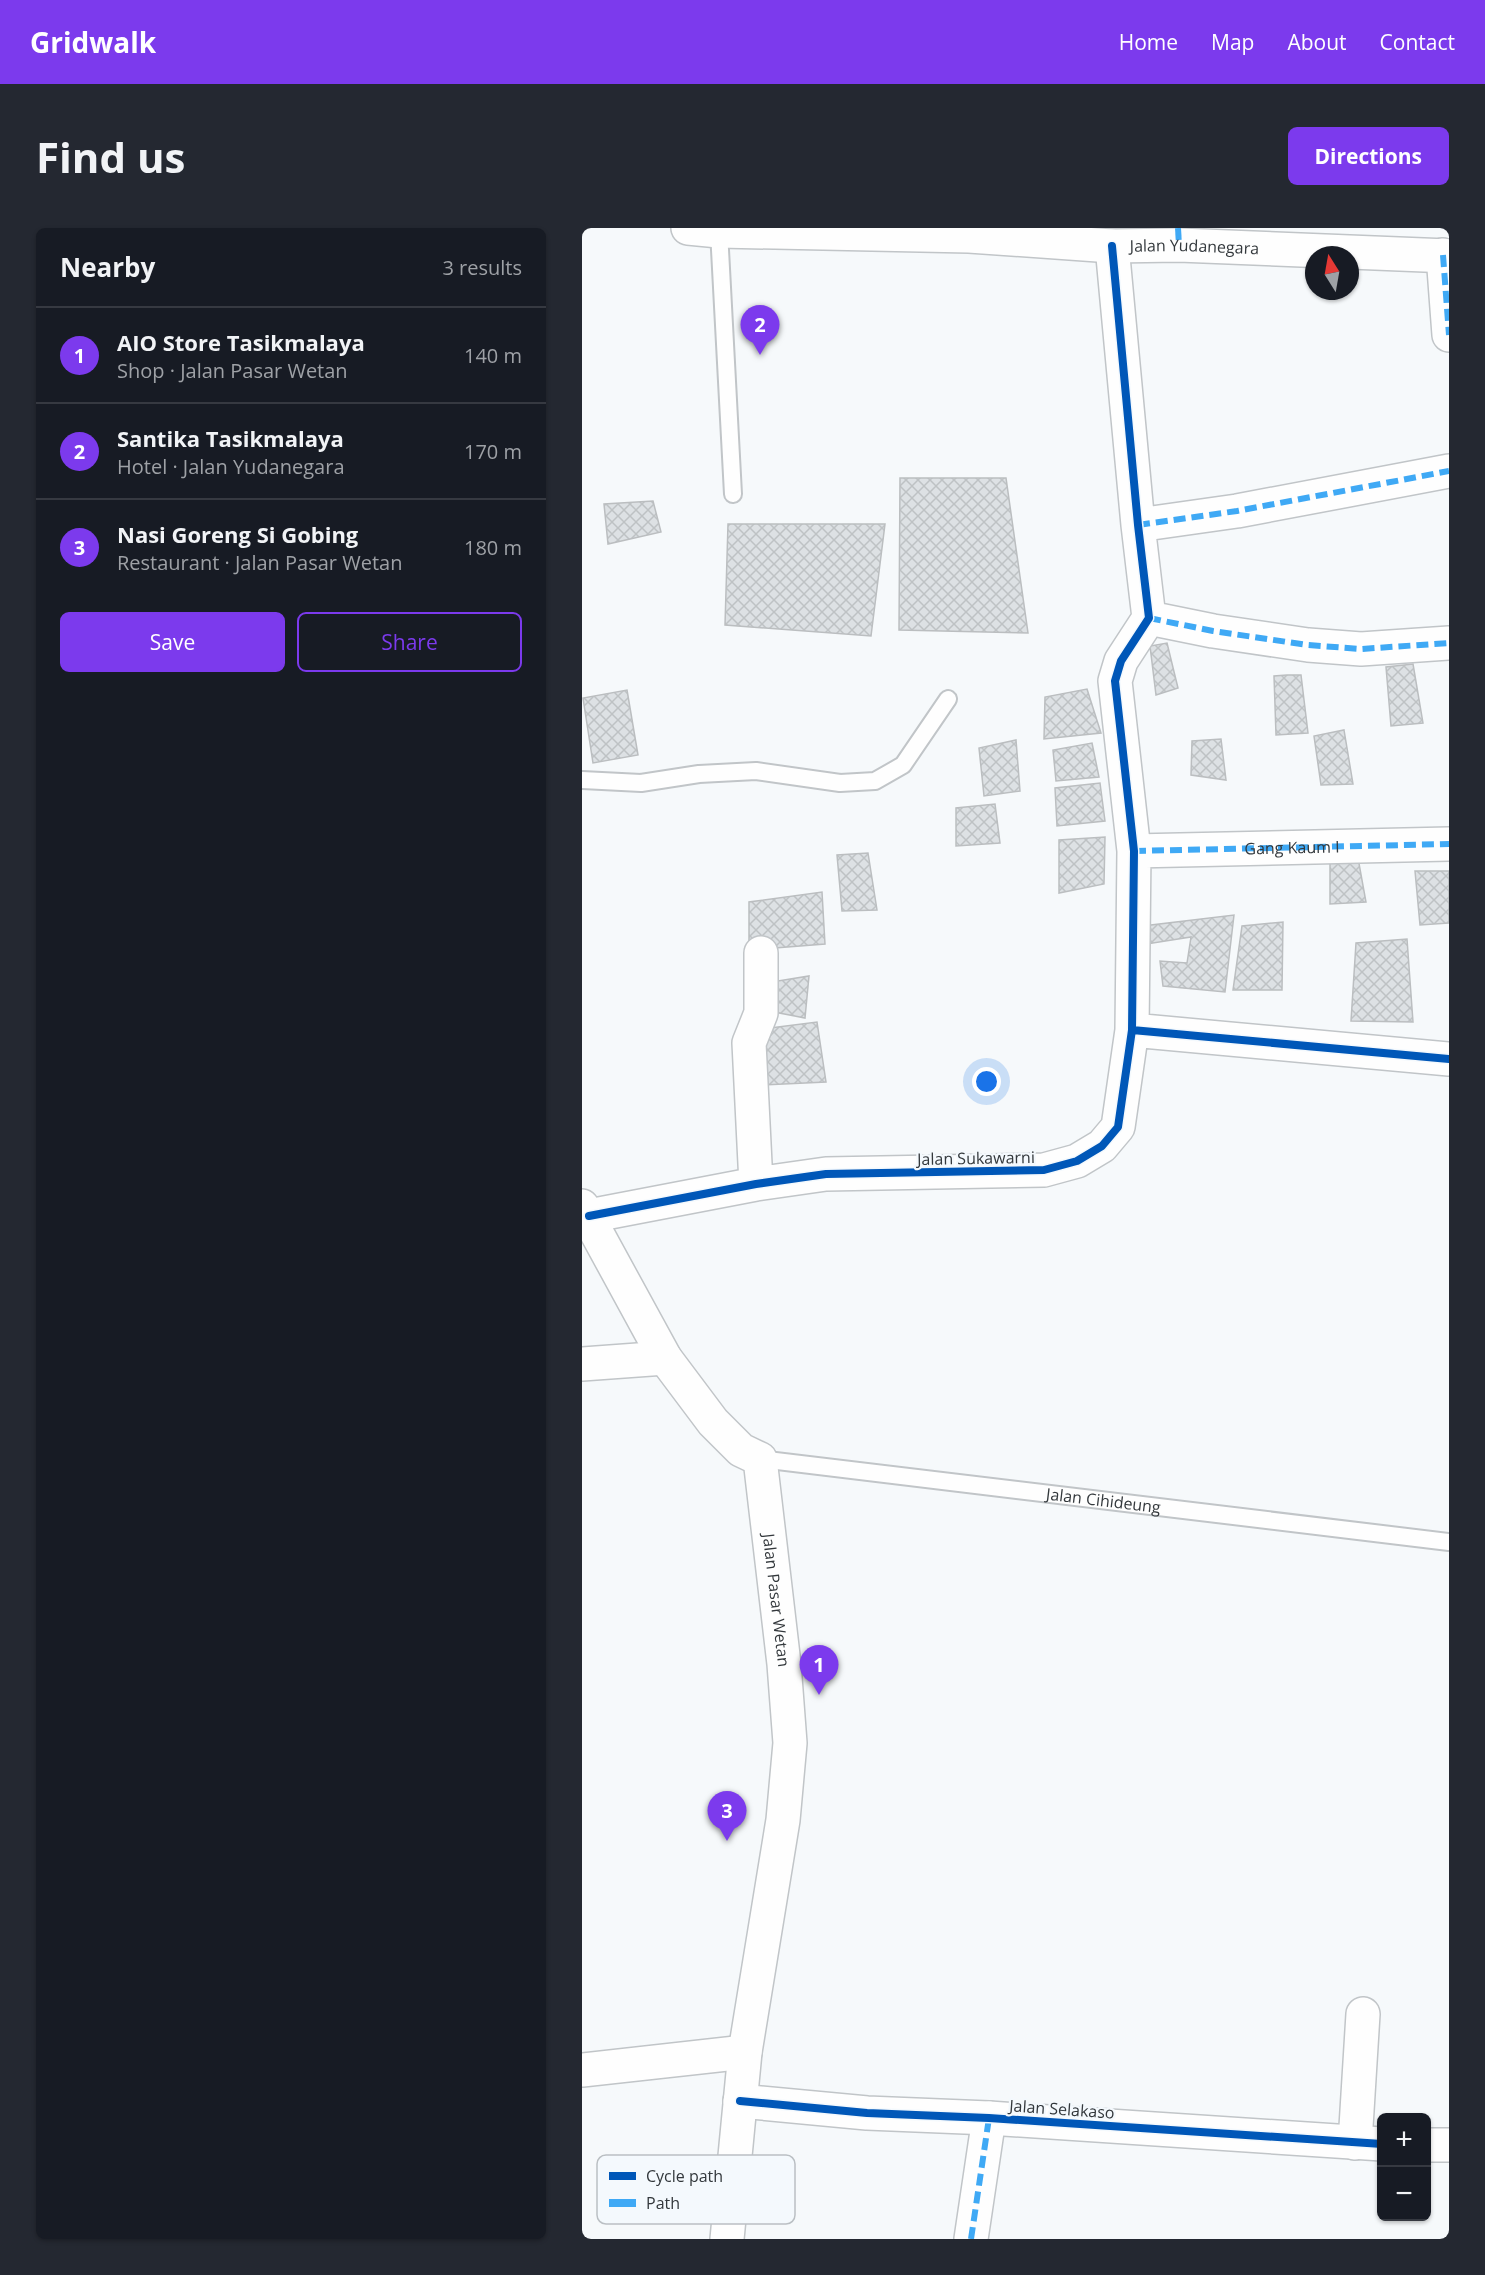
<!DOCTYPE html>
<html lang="en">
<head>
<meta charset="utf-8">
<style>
  :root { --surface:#171b24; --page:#242831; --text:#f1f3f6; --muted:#9ea1a6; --line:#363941; --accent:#7c3aed }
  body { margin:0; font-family:"Open Sans",sans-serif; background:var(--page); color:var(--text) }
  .controls { position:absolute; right:18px; bottom:18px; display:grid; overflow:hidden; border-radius:9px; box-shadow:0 2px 4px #0004 }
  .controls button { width:54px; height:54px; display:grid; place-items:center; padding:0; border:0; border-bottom:2px solid var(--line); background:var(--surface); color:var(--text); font:30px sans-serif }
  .compass { position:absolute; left:723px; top:18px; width:54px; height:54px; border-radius:50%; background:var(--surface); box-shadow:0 2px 4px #0004; rotate:349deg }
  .you { position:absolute; left:405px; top:854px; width:21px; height:21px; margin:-15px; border:4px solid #fff; border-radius:50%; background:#1a73e8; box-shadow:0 0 0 9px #1a73e833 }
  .badge { display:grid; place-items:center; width:39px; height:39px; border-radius:50%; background:var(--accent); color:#fff; font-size:20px; font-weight:700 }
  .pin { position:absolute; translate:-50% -50px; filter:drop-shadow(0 2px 3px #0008) }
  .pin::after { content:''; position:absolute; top:32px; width:21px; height:18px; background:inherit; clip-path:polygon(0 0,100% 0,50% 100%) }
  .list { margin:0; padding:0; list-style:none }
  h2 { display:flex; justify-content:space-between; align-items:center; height:78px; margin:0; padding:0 24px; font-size:26px }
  h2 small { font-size:20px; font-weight:400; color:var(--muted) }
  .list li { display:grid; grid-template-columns:39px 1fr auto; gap:18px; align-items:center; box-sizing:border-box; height:96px; padding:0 24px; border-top:2px solid var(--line) }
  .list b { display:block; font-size:22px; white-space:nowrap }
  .list p { margin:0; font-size:20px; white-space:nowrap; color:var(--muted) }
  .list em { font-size:20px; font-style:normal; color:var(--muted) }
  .actions { display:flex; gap:12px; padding:18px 24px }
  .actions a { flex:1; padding:14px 0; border:2px solid var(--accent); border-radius:9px; text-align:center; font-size:21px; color:var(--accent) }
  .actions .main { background:var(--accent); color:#fff }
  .map { position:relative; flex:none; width:867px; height:2011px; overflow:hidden; border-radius:9px }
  header { display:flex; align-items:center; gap:36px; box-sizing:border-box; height:84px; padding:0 30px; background:var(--accent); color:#fff }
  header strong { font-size:28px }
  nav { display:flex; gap:33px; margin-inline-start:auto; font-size:21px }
  .intro { display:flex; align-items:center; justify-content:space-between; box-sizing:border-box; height:144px; padding:0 36px }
  h1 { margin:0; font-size:42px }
  .button { padding:15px 27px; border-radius:9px; background:var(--accent); color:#fff; font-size:21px; font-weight:700 }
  main { display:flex; gap:36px; padding:0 36px }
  aside { flex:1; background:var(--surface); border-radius:9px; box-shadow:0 2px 4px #0004 }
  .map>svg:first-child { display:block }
</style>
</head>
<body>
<header>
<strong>Gridwalk</strong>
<nav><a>Home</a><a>Map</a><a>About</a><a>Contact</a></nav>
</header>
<div class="intro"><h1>Find us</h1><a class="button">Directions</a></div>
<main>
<aside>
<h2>Nearby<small>3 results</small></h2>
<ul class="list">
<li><span class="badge">1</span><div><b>AIO Store Tasikmalaya</b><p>Shop · Jalan Pasar Wetan</p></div><em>140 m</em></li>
<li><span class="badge">2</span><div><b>Santika Tasikmalaya</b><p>Hotel · Jalan Yudanegara</p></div><em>170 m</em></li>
<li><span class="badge">3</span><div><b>Nasi Goreng Si Gobing</b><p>Restaurant · Jalan Pasar Wetan</p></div><em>180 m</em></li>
</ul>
<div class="actions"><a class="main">Save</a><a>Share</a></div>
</aside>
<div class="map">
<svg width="867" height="2011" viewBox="0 0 867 2011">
  <defs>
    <pattern id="building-cross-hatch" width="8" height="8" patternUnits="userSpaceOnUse" patternTransform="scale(1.5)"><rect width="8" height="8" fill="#dde1e4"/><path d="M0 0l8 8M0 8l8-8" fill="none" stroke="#bec2c4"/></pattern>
  </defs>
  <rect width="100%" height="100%" fill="#f6f9fb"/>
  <path fill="url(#building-cross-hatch)" stroke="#bbbec0" stroke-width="1.5" d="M318 250H424L446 405 317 402Z
    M71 273 79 304 26 316 22 276Z
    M146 296H303L289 408 143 397Z
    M585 415 596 460 574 467 568 418Z
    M831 436 841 495 809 498 804 439Z
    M705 447H719L726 505 694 507 692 448Z
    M505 461 519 505 462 511 463 469Z
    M45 462 56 527 11 535 1 470Z
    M762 502 771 556 739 557 732 508Z
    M639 511 644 552 609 547 610 513Z
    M434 512 438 563 402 568 397 520Z
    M510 515 517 549 474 553 471 522Z
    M518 555 523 593 475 598 473 560Z
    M413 576 418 615 374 618V580Z
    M523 609 522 656 477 665V612Z
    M774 619 784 674 748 676V628Z
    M286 625 295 682 260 683 255 627Z
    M833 643H867V695L838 697Z
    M240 664 243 716 167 722V674Z
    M652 687 643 764 581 758 578 733 605 735 609 709 565 716 561 698Z
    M701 694 700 762H651L660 698Z
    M825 711 831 794 769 793 774 715Z
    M227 748 223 790 187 783 183 755Z
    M235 794 244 854 181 857 180 801Z"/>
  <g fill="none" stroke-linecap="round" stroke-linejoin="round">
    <defs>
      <g id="lane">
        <path d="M137 3 151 266"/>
        <path d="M0 552 59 555 117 546 174 543 258 555 293 553 321 537 366 471"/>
        <path id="s1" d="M178 1231 867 1314"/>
      </g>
      <path id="street" d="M530 18 556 297 567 390 539 433 533 453 552 623 550 802
        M861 27 867 107
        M556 297 655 283 867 243
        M567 390 631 403 726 417 779 421 867 415
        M552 623 867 616
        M174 956 167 815 179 785V725
        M7 988 174 956 244 946 462 942 495 933 520 918 536 899 550 802 867 831
        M773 1915 781 1786
        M389 2011 407 1890"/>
      <g id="secondary">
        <path id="s2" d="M106 0 137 3 387 8 530 18 597 17 867 28"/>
        <path id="s3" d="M0 978 83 1130 131 1194 159 1222 178 1231 202 1436 208 1515 201 1592 163 1824 145 2011"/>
        <path d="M0 1136 83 1130"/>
        <path d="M0 1842 163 1824"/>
        <path d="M158 1873 285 1885 407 1890 800 1916"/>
        <path d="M844 1917H867"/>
      </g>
    </defs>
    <use href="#lane" stroke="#c1c5c8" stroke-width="20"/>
    <use href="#street" stroke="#c1c5c8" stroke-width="36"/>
    <use href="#secondary" stroke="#c1c5c8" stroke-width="36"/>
    <use href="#lane" stroke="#fefefe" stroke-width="16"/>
    <use href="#street" stroke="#fefefe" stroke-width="33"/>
    <use href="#secondary" stroke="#fefefe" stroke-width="33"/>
    <g stroke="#3fa9f5" stroke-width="6" stroke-dasharray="12 6" stroke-linecap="butt">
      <path d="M596 0 597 17"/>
      <path d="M861 27 867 107"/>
      <path d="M556 297 655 283 867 243"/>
      <path d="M567 390 631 403 726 417 779 421 867 415"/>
      <path id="s4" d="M552 623 867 616"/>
      <path d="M389 2011 407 1890"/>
    </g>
    <defs>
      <path id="cycleway" d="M530 18 556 297 567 390 539 433 533 453 552 623 550 802
        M7 988 174 956 244 946 462 942 495 933 520 918 536 899 550 802 867 831
        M158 1873 285 1885 407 1890 800 1916"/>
    </defs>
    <use href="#cycleway" stroke="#f4f9fd" stroke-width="11"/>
    <use href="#cycleway" stroke="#0057b8" stroke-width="8"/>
  </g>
  <g text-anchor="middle" stroke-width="4.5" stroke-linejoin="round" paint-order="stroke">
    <g font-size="16" fill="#33383c" stroke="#f4f9fd">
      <text dy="6" stroke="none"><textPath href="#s2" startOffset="507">Jalan Yudanegara</textPath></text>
      <text dy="6" stroke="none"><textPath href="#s4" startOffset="158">Gang Kaum I</textPath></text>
      <text transform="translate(394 930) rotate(-1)" y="6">Jalan Sukawarni</text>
      <text dy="6" stroke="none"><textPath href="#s1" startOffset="346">Jalan Cihideung</textPath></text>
      <text dy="6" stroke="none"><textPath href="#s3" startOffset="456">Jalan Pasar Wetan</textPath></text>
      <text transform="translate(480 1881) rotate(4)" y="6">Jalan Selakaso</text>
    </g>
  </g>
  <rect x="15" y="1927" width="198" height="69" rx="9" fill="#f4f9fd" stroke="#babfc3" stroke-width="1.5"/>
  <rect x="27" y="1944" width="27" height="8" fill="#0057b8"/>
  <rect x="27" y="1971" width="27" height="8" fill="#3fa9f5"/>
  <g font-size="16" fill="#33383c">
    <text x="64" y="1954">Cycle path</text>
    <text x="64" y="1981">Path</text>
  </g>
</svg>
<div class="controls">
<button>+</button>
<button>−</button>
</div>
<svg class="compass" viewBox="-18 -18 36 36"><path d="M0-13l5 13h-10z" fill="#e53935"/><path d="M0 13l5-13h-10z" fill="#9ea1a6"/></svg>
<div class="you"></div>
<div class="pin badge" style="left:237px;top:1467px">1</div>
<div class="pin badge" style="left:178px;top:127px">2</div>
<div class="pin badge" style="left:145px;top:1613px">3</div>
</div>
</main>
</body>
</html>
